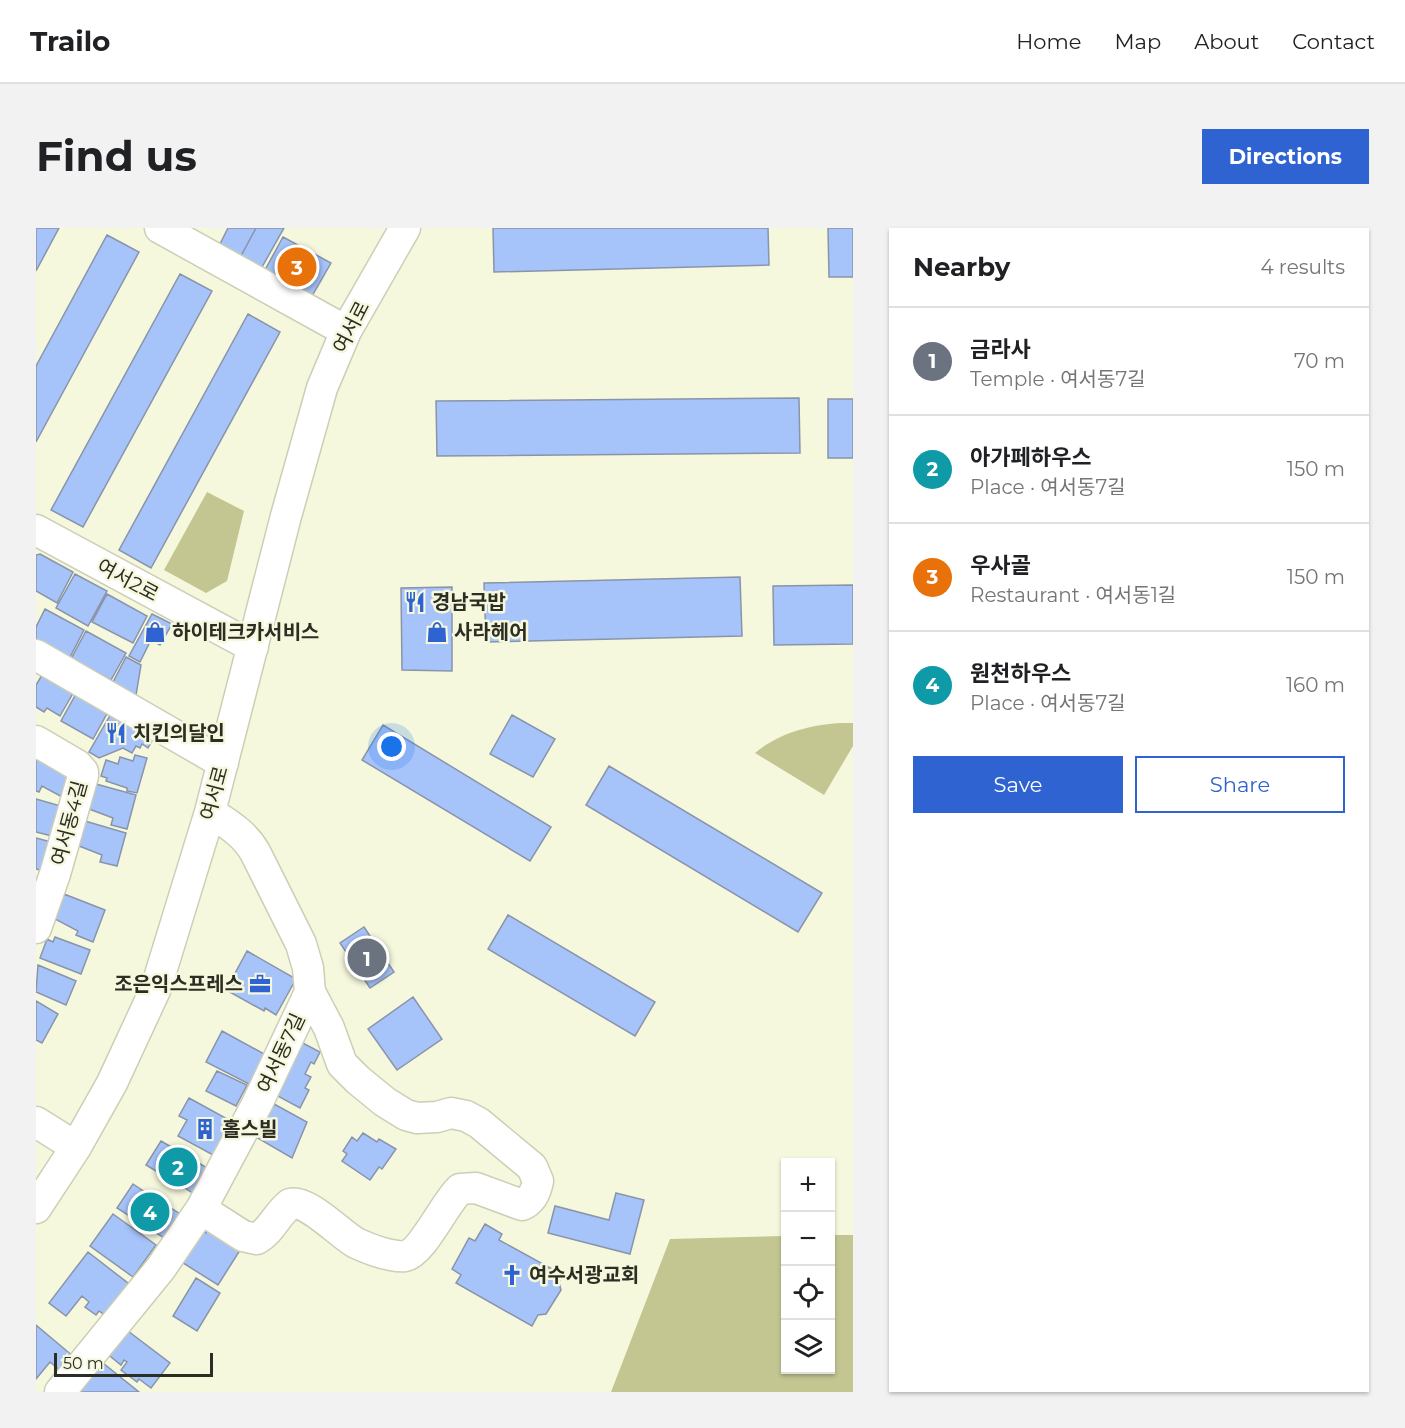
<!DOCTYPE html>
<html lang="en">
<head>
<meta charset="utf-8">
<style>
  :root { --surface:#fff; --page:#f2f2f2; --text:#202124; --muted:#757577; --line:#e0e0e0; --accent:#2f63d2 }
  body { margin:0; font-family:Montserrat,"Noto Sans KR",sans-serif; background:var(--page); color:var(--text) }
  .controls { position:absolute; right:18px; bottom:18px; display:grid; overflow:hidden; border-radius:0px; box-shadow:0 2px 4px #0004 }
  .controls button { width:54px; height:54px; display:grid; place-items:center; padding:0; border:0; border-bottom:2px solid var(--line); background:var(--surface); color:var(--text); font:30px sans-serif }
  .scale { position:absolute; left:18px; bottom:15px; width:159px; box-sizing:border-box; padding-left:6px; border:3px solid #2c2d23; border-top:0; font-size:16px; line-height:21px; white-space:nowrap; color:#2c2d23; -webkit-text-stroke:4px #f6f8de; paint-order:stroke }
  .you { position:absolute; left:356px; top:519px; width:21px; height:21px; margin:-15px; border:4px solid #fff; border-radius:50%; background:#1a73e8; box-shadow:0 0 0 9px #1a73e833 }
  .badge { display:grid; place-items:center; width:39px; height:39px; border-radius:50%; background:var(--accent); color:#fff; font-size:20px; font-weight:700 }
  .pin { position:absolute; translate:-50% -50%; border:3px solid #fff; box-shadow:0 2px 6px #0006 }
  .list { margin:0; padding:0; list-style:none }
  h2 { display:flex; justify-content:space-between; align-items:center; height:78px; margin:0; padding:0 24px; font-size:26px }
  h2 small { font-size:20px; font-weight:400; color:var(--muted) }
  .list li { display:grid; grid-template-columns:39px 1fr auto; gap:18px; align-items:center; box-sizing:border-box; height:108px; padding:0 24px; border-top:2px solid var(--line) }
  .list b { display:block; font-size:22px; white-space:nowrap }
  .list p { margin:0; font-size:20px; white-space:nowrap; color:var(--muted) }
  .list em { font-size:20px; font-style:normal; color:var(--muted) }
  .actions { display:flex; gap:12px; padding:18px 24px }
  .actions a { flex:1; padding:14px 0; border:2px solid var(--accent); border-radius:0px; text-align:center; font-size:21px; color:var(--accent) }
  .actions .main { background:var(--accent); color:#fff }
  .icon { flex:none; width:33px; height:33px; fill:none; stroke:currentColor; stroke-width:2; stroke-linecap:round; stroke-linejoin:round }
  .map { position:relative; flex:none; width:817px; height:1164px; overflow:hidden; border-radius:0px }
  header { display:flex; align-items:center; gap:36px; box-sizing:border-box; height:84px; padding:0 30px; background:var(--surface); border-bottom:2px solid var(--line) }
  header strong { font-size:28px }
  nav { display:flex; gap:33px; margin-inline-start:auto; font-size:21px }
  .intro { display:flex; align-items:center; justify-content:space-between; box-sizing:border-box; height:144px; padding:0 36px }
  h1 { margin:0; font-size:42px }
  .button { padding:15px 27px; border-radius:0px; background:var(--accent); color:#fff; font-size:21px; font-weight:700 }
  main { display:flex; gap:36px; padding:0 36px }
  aside { flex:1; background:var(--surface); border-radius:0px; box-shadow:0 2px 4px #0004 }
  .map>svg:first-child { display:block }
</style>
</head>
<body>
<header>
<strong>Trailo</strong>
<nav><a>Home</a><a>Map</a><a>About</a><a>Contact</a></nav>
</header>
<div class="intro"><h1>Find us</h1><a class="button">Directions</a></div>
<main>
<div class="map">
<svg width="817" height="1164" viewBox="0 0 817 1164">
  <rect width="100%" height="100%" fill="#f6f8de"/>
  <path fill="#c4c692" d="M171 264 208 283 191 353 170 365 128 342Z
    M817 495V518L788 567 719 525C745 503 783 494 817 495Z
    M795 1007H817V1164H575L634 1011 749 1008 750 1142H794Z"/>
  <path fill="#a6c3fa" stroke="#8994a9" stroke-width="1.5" d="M0 0H23L0 43Z
    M192 0H220L205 28 184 16Z
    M220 0H248L226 39 205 28Z
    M457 0H732L733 37 458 44Z
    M792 0H817V49H793Z
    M71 7 103 24 0 214V138Z
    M247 9 295 35 276 68 229 42Z
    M144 46 176 63 47 299 15 282Z
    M212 86 244 104 115 340 83 322Z
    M763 170 764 225 401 228 400 173Z
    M792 171H817V230H792Z
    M4 326 37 344 21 375 0 363V327Z
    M39 346 71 363 52 398 20 380Z
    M704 349 706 408 450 414 448 355Z
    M817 357V416L738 417 737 358Z
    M416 359V443L366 442 365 360Z
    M71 366 111 388 97 415 56 394Z
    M9 381 48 402 34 429 15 419 0 414V399Z
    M116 386 136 396 124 417 115 412 104 434 93 428Z
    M50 403 90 425 75 452 35 431Z
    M90 429 105 437 99 473 74 460Z
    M9 442 40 460 24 488 11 480 8 484 0 479V457Z
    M41 464 73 482 57 511 25 493Z
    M76 484 118 509 112 520 106 516 104 520 100 518 96 525 87 520 63 530 53 524Z
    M476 487 519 511 497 549 454 526Z
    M347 497 515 599 494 633 326 532Z
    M0 523 37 552 28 570 6 558 3 564 0 563Z
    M99 527 111 530 101 565 91 563V560L70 553 71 550 65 548 70 532 82 536 84 529 97 533Z
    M573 538 786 665 762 704 550 577Z
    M60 556 100 567 91 601 75 597 77 590 53 581Z
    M0 571 28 579 20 609 0 604Z
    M49 593 90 605 81 638 64 634 66 627 43 618Z
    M0 610 19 615 12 644 0 641Z
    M28 666 69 682 57 714 40 707 42 703 19 691Z
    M472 687 619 774 599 808 452 721Z
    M328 699 358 744 334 760 304 715Z
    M19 709 54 722 45 746 4 730 11 711 17 714Z
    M211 723 260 751 240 787 229 780 228 783 190 762Z
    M2 737 40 753 30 777 0 764Z
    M377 769 406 811 361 842 332 801Z
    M0 773 22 786 6 815 0 812Z
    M186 803 230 827 215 857 170 834Z
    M261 812 284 824 278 836 275 834 269 846 275 849 269 860 273 862 264 880 238 866Z
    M181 843 211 857 200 878 170 863Z
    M153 870 195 893 177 927 142 908 151 892 143 888Z
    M238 876 271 894 256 930 215 906 234 883Z
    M327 905 341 914 343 911 360 921 346 941 343 939 334 952 306 933 311 926 307 923 316 909 321 913Z
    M125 913 173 941 158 966 146 958 148 955 140 951 138 954 110 937Z
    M97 956 124 974 122 977 130 982 132 978 144 986 128 1010 81 980Z
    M580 965 608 972 594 1026 512 1005 519 978 573 992Z
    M77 986 120 1017 97 1049 54 1018Z
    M449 996 466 1006 463 1012 527 1047 523 1054 525 1062 510 1086 502 1087 496 1098 420 1055 425 1047 416 1041 433 1010 439 1013Z
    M174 999 206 1019 182 1057 144 1033 164 1001 170 1005Z
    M52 1024 97 1059 73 1090 63 1083 60 1087 49 1079 53 1074 46 1068 30 1088 13 1075Z
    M160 1050 184 1065 161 1103 137 1088Z
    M0 1097 38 1129 26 1144 14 1134 0 1151Z
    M92 1103 134 1135 115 1160 103 1151 101 1154 85 1142 91 1134 88 1132 85 1137 69 1124Z
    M62 1131 103 1164H45L39 1159Z"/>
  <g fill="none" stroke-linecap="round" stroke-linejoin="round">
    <defs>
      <path id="minor" d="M124 0 310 103
        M0 302 217 419
        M0 427 187 535
        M0 513 41 537 47 544V548L19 646 0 700
        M0 894 40 919
        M0 980 40 919 76 855 120 760 174 584 250 288 286 160 310 103 369 0
        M165 981 207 1008 221 1011C235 1003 241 986 254 976 271 971 304 1006 320 1015 331 1020 343 1025 355 1027 360 1028 364 1029 369 1028 387 1024 408 976 424 961L440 960 486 977C496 973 500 963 502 953L496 939 443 895 430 888 415 885 401 889 381 890 370 887 349 874 322 852 306 836 293 800 274 764
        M24 1164 125 1040 165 981 221 876 274 764 272 740 265 716 219 624C208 605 192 596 174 584"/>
    </defs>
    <use href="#minor" stroke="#ccceb5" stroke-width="33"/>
    <use href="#minor" stroke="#fff" stroke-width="30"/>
  </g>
  <defs>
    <symbol id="restaurant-bare" viewBox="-9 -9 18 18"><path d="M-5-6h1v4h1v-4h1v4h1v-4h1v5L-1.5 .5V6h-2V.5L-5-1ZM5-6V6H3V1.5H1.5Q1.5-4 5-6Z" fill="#2f63d2" stroke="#f6f8de" stroke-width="2.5" paint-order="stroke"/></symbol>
    <symbol id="shop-bare" viewBox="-9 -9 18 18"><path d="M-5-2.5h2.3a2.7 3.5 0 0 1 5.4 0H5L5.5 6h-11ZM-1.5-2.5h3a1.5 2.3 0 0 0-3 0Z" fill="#2f63d2" stroke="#f6f8de" stroke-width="2.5" paint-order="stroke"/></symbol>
    <symbol id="office-bare" viewBox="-9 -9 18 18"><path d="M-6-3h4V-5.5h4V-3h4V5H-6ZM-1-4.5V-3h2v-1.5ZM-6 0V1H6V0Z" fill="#2f63d2" stroke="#f6f8de" stroke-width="2.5" paint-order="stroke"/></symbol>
    <symbol id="building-bare" viewBox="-9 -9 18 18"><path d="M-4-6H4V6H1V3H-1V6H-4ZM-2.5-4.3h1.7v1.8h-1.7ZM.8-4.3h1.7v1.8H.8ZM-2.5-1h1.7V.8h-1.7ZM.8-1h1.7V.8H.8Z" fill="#2f63d2" stroke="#f6f8de" stroke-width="2.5" paint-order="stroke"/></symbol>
    <symbol id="church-bare" viewBox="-9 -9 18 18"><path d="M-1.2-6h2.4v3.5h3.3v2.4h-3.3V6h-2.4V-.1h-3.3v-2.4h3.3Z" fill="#2f63d2" stroke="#f6f8de" stroke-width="2.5" paint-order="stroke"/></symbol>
  </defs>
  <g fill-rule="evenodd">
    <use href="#restaurant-bare" x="364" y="359" width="30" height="30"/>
    <use href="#shop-bare" x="104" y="389" width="30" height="30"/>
    <use href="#shop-bare" x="386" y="389" width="30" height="30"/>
    <use href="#restaurant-bare" x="65" y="490" width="30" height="30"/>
    <use href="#office-bare" x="209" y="741" width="30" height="30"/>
    <use href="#building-bare" x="154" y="886" width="30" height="30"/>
    <use href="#church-bare" x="461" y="1032" width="30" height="30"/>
  </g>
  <g text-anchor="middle" stroke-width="5" stroke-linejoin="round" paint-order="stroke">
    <g font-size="20" fill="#2c2d23" stroke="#f6f8de">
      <text transform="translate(315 99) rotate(-63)" y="7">여서로</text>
      <text transform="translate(92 352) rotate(28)" y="7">여서2로</text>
      <text transform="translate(178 565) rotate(-75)" y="7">여서로</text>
      <text transform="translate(33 595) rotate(-75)" y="7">여서동4길</text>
      <text transform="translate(245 825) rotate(-65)" y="7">여서동7길</text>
    </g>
    <g font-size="20" font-weight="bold" fill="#2c2d23" stroke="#f6f8de" text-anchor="start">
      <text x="396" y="381">경남국밥</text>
      <text x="136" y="411">하이테크카서비스</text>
      <text x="418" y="411">사라헤어</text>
      <text x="97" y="512">치킨의달인</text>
      <text x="207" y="763" text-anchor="end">조은익스프레스</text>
      <text x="186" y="908">홀스빌</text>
      <text x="493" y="1054">여수서광교회</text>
    </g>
  </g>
</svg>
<div class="controls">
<button>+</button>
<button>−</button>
<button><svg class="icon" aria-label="locate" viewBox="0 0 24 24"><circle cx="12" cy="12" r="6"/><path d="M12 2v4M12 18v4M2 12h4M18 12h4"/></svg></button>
<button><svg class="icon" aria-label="layers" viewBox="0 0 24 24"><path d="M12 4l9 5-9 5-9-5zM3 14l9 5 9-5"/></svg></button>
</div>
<div class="scale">50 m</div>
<div class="you"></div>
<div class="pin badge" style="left:331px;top:730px;background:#6b7280">1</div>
<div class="pin badge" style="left:142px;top:939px;background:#0f9aa8">2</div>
<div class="pin badge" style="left:261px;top:39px;background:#e8710a">3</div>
<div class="pin badge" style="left:114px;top:984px;background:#0f9aa8">4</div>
</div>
<aside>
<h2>Nearby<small>4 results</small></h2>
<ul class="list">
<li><span class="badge" style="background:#6b7280">1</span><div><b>금라사</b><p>Temple · 여서동7길</p></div><em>70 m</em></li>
<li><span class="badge" style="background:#0f9aa8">2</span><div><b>아가페하우스</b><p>Place · 여서동7길</p></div><em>150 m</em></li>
<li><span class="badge" style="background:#e8710a">3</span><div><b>우사골</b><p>Restaurant · 여서동1길</p></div><em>150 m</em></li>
<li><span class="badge" style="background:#0f9aa8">4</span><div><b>원천하우스</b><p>Place · 여서동7길</p></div><em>160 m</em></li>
</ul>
<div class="actions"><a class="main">Save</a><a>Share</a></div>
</aside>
</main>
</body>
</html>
